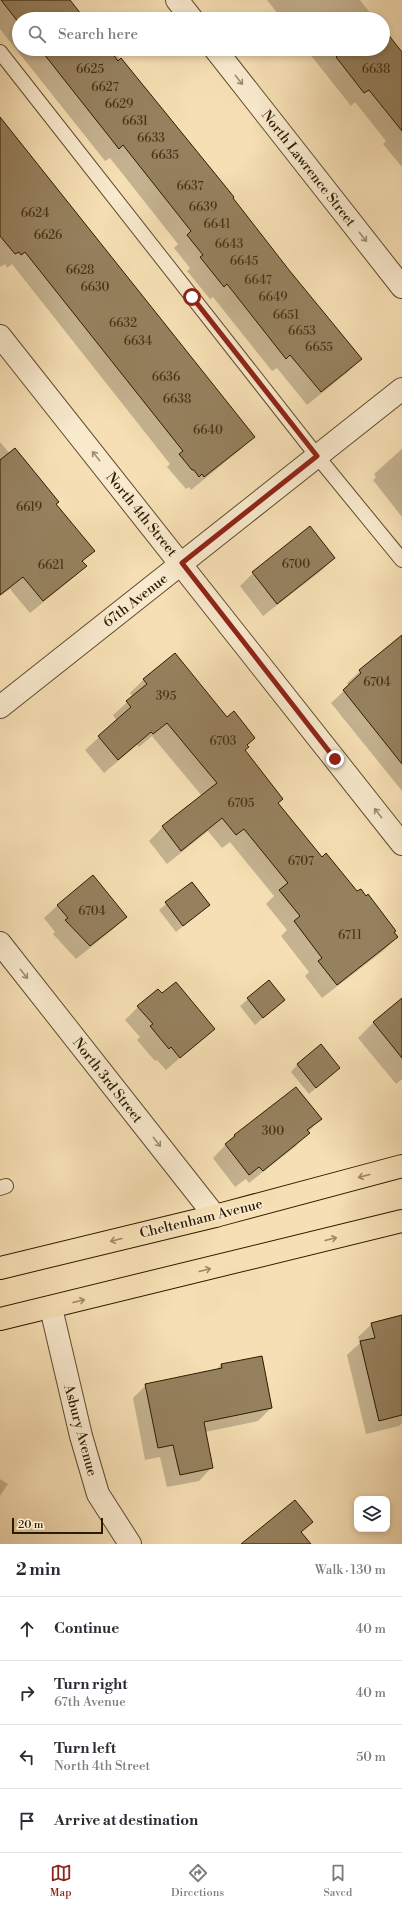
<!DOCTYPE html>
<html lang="en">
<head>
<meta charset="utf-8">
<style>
  :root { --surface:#fff; --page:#f2f2f3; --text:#2b2b33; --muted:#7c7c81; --line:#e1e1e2; --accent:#8f2418 }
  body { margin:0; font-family:"Libre Bodoni",serif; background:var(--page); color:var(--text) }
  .controls { position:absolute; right:12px; bottom:12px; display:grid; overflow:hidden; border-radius:8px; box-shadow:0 2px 6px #0003 }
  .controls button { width:36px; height:36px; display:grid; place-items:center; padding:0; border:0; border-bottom:1px solid var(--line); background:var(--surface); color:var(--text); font:20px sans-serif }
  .scale { position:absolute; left:12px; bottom:10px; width:91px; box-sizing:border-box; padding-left:4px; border:2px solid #2d1b00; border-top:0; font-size:11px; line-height:14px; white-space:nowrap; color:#2d1b00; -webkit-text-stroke:3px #f9eace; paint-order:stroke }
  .stop { position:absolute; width:12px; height:12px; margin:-9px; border:3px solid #8f2418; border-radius:50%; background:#fff }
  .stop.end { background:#8f2418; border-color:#fff; box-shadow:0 1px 4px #0008 }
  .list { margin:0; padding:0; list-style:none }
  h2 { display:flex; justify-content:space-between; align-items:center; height:52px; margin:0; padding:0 16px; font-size:17px }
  h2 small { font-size:13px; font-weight:400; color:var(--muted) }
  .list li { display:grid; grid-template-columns:26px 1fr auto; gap:12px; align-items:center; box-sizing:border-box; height:64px; padding:0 16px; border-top:1px solid var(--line) }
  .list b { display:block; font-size:15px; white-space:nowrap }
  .list p { margin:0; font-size:13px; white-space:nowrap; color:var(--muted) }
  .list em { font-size:13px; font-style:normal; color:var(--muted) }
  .icon { flex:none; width:22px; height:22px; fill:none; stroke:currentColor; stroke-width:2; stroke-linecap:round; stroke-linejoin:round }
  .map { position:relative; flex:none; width:402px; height:1544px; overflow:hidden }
  .search { position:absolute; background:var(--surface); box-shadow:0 2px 6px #0003; left:12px; right:12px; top:12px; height:44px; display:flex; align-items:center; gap:10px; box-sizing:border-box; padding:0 14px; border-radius:22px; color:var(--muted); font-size:15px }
  .sheet { height:308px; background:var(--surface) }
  nav { display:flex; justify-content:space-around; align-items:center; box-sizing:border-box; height:56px; border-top:1px solid var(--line); background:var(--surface); font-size:11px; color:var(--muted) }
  nav a { display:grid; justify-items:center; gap:2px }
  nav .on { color:var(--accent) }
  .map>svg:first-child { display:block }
</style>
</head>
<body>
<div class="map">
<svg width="402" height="1544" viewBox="0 0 402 1544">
  <rect width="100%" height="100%" fill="#f6dfb4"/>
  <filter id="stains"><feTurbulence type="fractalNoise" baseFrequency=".005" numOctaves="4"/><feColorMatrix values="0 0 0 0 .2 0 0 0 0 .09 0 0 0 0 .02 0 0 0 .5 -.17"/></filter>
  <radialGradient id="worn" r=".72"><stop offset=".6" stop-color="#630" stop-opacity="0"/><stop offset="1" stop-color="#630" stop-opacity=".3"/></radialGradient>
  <path fill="#0003" d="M0 0H69L84 19H19V49H112L203 160 288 270 361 359 348 372 307 405 277 368 272 371 213 297 210 299 187 271 190 268 174 248 178 244 110 158 105 161 0 29Z
    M267 0H360L375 19H282Z
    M383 29 402 53V167L383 144 386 141 355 102 351 106 306 49H383Z
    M0 118 253 437 240 450 191 490 189 487 186 489 167 467 170 464 12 264 7 268 5 264 1 267 0 265Z
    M0 442 93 551 82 562 85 566 73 578 30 613 10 589 0 596Z
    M402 449V517L373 480 376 477 374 474Z
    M334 558 321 571 263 616 240 586 253 573Z
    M402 658V791L331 703 349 686 347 683 360 671Z
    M144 679 246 745 244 750 277 803 321 858 397 937 383 951 322 998 305 976 309 972 281 936 287 930 266 904 274 896 230 842 222 848 208 831 167 864 149 841 163 827 202 796 152 736 139 747 137 745 104 773 85 750 117 721 113 715 133 697 130 693Z
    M192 883 209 905 176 932 159 910Z
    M58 905 126 917 112 930 76 959 53 934 55 932 44 918Z
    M269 981 284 1000 255 1025 240 1006Z
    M402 1000V1079L396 1084 358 1038 374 1022Z
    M138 1007 213 1029 166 1070 157 1060 155 1061 137 1040 140 1037 125 1020Z
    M298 1064 339 1068 309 1094 291 1072Z
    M320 1119 296 1146 249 1183 246 1179 235 1187 213 1158 235 1135Z
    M372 1324 402 1329V1423L399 1426 366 1434 347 1355 360 1343 358 1337Z
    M221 1365 271 1408 258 1421 205 1432 212 1467 199 1481 167 1487 160 1457 145 1460 133 1398 146 1385 216 1370Z
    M0 1479 8 1484 0 1496Z"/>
  <path fill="#96815e" stroke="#2d1b00" d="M1 0H70L85 19H19V23Z
    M383 28 402 52V131L369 90 364 93 336 57 346 49H383Z
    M40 49H109L118 61 121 58 234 197 233 198 289 270 362 359 321 392 290 355 286 359 227 284 224 287 200 257 203 255 187 235 191 231 123 145 119 149Z
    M0 117 255 437 204 477 202 474 199 477 194 470H192L179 454 183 451 25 252 21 255 19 252 15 254 0 236Z
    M15 448 59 502 56 504 95 551 82 561 87 566 43 601 23 577 0 595V460Z
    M310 526 335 558 277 604 252 572Z
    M402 635V764L343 690 361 673 359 670Z
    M175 653 227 717 234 711 255 738 247 745 249 747 245 750 283 799 278 803 322 857 326 853 357 891 361 889 366 896 368 894 396 931 394 932 398 937 337 985 318 961 322 958 294 921 300 916 279 890 288 883 244 829 236 835 222 818 181 851 162 826 217 783 167 723 153 734 151 732 118 760 98 736 131 707 126 701 147 684 143 679Z
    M93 875 127 917 90 946 65 920 68 918 57 905Z
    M192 882 210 905 183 926 165 902Z
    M269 980 285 1000 263 1018 247 998Z
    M176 982 215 1029 180 1058 171 1047 169 1049 150 1026 153 1024 137 1006 158 989 162 993Z
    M402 998V1058L373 1022Z
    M321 1044 340 1068 316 1088 297 1064Z
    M296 1087 322 1119 307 1130 310 1133 263 1171 259 1167 249 1175 225 1144 235 1136 234 1135Z
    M402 1315V1415L379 1421 360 1341 375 1338 371 1323Z
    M262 1356 272 1408 204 1422 213 1468 180 1475 173 1445 158 1448 145 1384 222 1368 221 1364Z
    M295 1500 313 1522 301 1532 311 1544H241Z"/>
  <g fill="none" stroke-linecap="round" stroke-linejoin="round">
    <defs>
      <path id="lane" d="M0 52 317 456 402 560
        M0 1188 6 1186"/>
      <path id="street" d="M177 0 192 19
        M215 49 402 287
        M0 336 402 844
        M0 707 402 389
        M0 943 215 1216
        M51 1308 81 1436 98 1494 130 1544"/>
      <path id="highway" d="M0 1268 215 1216 402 1166
        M0 1319 402 1221"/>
    </defs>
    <use href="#lane" stroke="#5f4c2d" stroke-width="16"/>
    <use href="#street" stroke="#5f4c2d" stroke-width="24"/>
    <use href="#highway" stroke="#2d1b00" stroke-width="24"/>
    <use href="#lane" stroke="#f9eace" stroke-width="14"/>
    <use href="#street" stroke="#f9eace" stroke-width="22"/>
    <use href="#highway" stroke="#f6dfb4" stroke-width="22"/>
  </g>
  <defs><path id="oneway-shaft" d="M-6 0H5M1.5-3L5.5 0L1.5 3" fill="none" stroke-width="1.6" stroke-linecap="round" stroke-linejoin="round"/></defs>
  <g stroke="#9d8d71">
    <use href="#oneway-shaft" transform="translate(239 80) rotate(52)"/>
    <use href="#oneway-shaft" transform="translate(363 237) rotate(52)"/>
    <use href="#oneway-shaft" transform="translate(96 456) rotate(-129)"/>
    <use href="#oneway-shaft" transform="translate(378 813) rotate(-128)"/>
    <use href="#oneway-shaft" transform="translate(24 974) rotate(52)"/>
    <use href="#oneway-shaft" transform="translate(157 1142) rotate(52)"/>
  </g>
  <g stroke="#9c8763">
    <use href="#oneway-shaft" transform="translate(364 1176) rotate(165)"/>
    <use href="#oneway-shaft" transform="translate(331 1239) rotate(-14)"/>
    <use href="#oneway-shaft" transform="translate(116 1240) rotate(166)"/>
    <use href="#oneway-shaft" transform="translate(205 1270) rotate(-14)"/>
    <use href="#oneway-shaft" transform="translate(79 1301) rotate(-14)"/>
  </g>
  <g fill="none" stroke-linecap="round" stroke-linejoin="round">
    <path stroke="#8f2418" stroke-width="5" d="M192 297 317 456 182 563 335 759"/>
  </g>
  <g text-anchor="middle" stroke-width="3" stroke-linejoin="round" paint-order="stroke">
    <g font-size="12" fill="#473418">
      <text x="90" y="73">6625</text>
      <text x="376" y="73">6638</text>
      <text x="105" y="91">6627</text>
      <text x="119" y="108">6629</text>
      <text x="135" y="125">6631</text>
      <text x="151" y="142">6633</text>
      <text x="165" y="159">6635</text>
      <text x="190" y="190">6637</text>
      <text x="203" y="211">6639</text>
      <text x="35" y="217">6624</text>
      <text x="217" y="228">6641</text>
      <text x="48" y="239">6626</text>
      <text x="229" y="248">6643</text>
      <text x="244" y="265">6645</text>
      <text x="80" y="274">6628</text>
      <text x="258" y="284">6647</text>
      <text x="95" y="291">6630</text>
      <text x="273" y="301">6649</text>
      <text x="286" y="319">6651</text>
      <text x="123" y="327">6632</text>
      <text x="302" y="335">6653</text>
      <text x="138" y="345">6634</text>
      <text x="319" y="351">6655</text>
      <text x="166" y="381">6636</text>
      <text x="177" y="403">6638</text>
      <text x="208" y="434">6640</text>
      <text x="29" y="511">6619</text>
      <text x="296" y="568">6700</text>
      <text x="51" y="569">6621</text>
      <text x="377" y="686">6704</text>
      <text x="166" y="700">395</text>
      <text x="223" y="745">6703</text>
      <text x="241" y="807">6705</text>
      <text x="301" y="865">6707</text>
      <text x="92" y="915">6704</text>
      <text x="350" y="939">6711</text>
      <text x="273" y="1135">300</text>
    </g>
    <g font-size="14" fill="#2d1b00" stroke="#f9eace">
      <text transform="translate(309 168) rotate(52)" y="5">North Lawrence Street</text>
      <text transform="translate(142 514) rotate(51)" y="5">North 4th Street</text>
      <text transform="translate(135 600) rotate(-38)" y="5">67th Avenue</text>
      <text transform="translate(108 1080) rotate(52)" y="5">North 3rd Street</text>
      <text transform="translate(201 1218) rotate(-14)" y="5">Cheltenham Avenue</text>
      <text transform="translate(81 1430) rotate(75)" y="5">Asbury Avenue</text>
    </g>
  </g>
  <rect width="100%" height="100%" filter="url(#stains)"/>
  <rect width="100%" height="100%" fill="url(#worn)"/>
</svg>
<div class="controls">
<button><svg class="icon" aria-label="layers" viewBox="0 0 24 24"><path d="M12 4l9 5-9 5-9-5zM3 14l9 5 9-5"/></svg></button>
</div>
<div class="scale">20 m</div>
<div class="stop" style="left:192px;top:297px"></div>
<div class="stop end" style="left:335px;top:759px"></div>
<div class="search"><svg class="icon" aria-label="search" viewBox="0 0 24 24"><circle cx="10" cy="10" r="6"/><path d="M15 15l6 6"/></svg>Search here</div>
</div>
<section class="sheet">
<h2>2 min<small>Walk · 130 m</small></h2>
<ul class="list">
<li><svg class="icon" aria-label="ahead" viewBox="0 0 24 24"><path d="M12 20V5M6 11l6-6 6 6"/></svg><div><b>Continue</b></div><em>40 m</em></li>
<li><svg class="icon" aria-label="right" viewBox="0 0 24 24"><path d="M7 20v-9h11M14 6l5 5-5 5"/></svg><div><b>Turn right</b><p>67th Avenue</p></div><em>40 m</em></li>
<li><svg class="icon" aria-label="left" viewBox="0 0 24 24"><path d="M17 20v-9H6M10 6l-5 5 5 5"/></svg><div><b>Turn left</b><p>North 4th Street</p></div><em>50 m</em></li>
<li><svg class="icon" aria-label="arrive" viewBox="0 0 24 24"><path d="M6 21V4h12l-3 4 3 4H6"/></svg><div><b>Arrive at destination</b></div></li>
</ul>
</section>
<nav>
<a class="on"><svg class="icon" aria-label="map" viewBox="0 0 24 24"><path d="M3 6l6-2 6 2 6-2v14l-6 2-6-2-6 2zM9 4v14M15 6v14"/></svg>Map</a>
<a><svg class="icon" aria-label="directions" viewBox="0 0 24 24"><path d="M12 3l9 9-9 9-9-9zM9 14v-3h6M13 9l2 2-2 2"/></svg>Directions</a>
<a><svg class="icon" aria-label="saved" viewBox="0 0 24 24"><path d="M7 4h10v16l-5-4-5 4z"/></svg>Saved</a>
</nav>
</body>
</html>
